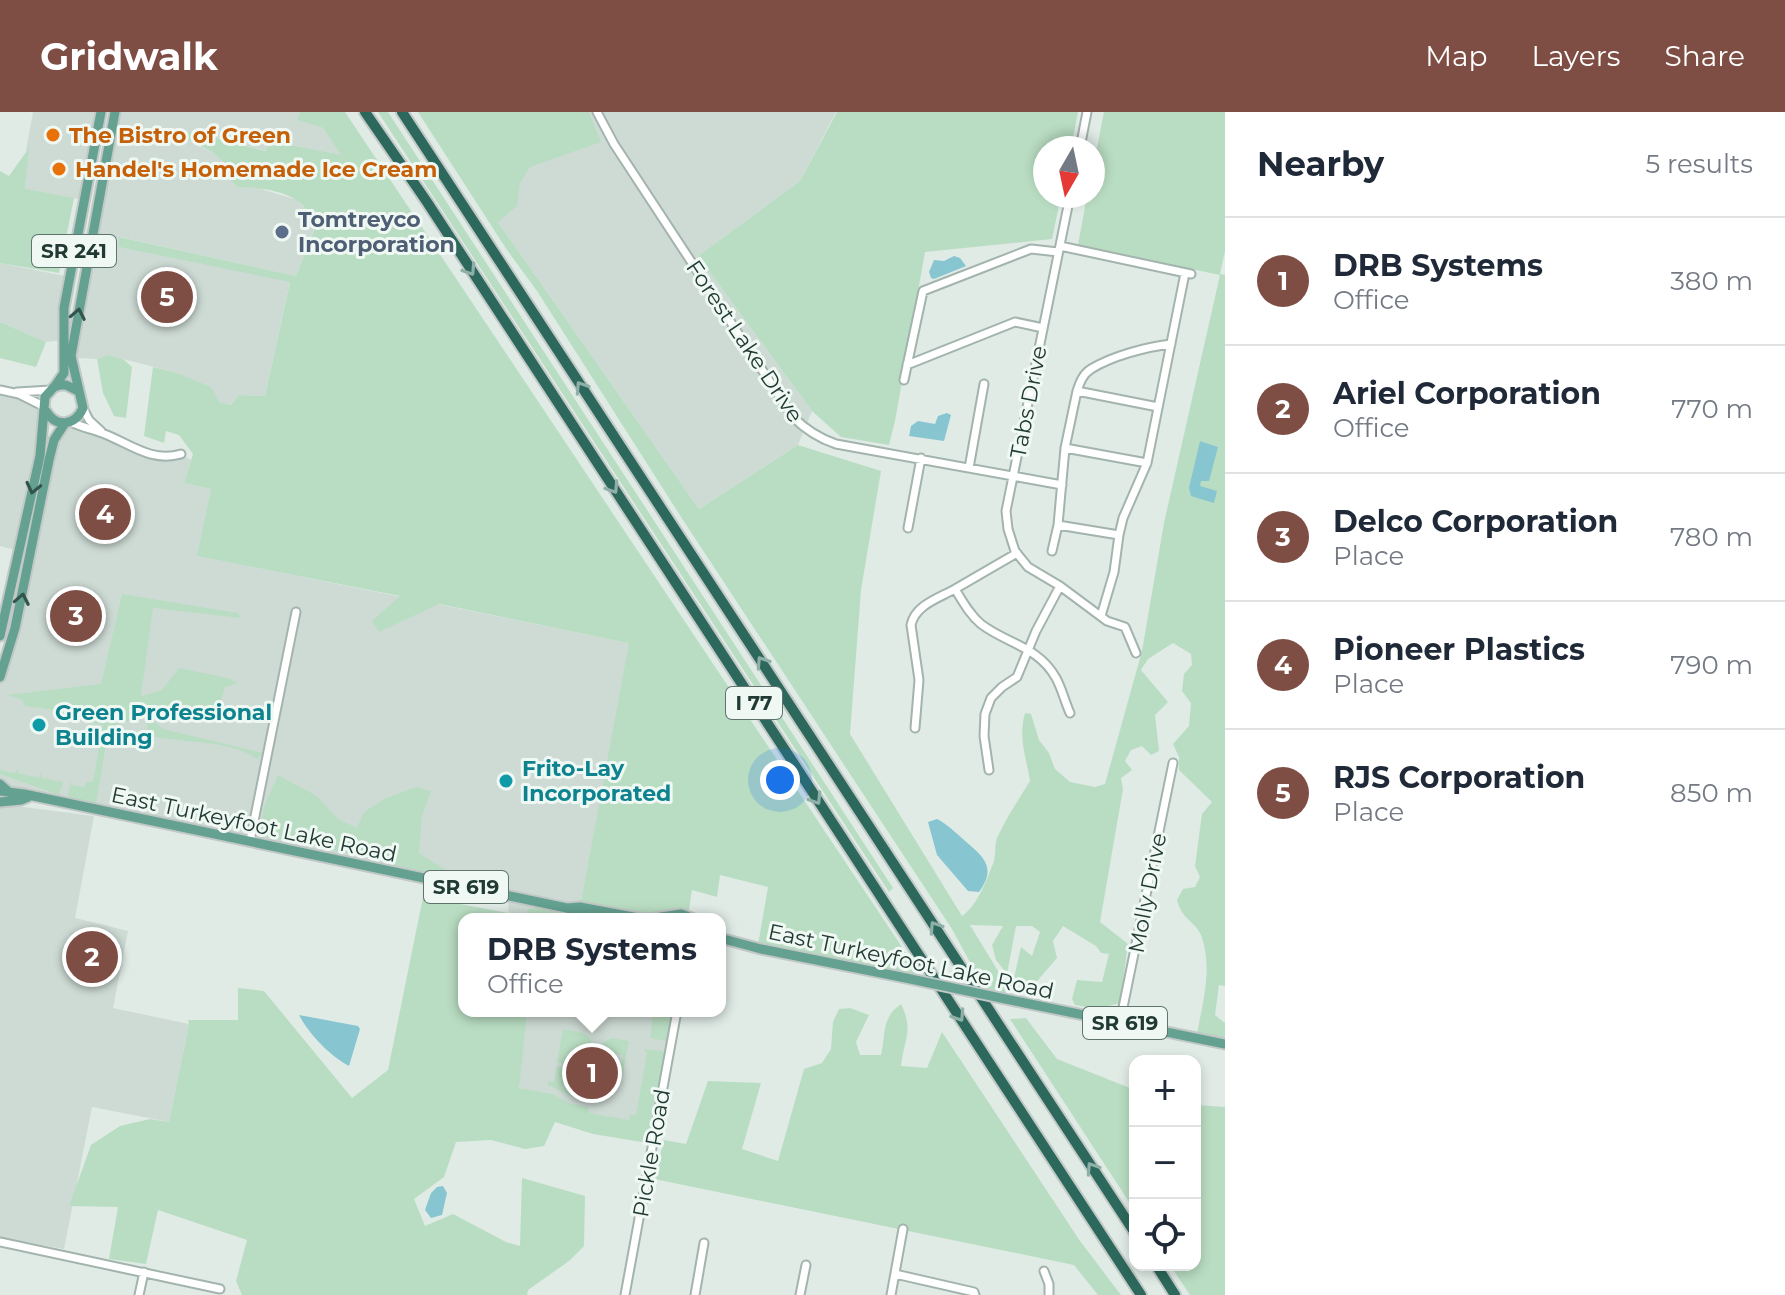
<!DOCTYPE html>
<html lang="en">
<head>
<meta charset="utf-8">
<style>
  :root { --surface:#fff; --page:#f2f2f3; --text:#1f2937; --muted:#747a83; --line:#e0e1e3; --accent:#7e4e45 }
  body { margin:0; font-family:Montserrat,sans-serif; background:var(--page); color:var(--text) }
  .controls { position:absolute; right:24px; bottom:24px; display:grid; overflow:hidden; border-radius:16px; box-shadow:0 4px 12px #0003 }
  .controls button { width:72px; height:72px; display:grid; place-items:center; padding:0; border:0; border-bottom:2px solid var(--line); background:var(--surface); color:var(--text); font:40px sans-serif }
  .compass { position:absolute; left:1033px; top:24px; width:72px; height:72px; border-radius:50%; background:var(--surface); box-shadow:0 4px 12px #0003; rotate:189deg }
  .you { position:absolute; left:780px; top:668px; width:28px; height:28px; margin:-20px; border:6px solid #fff; border-radius:50%; background:#1a73e8; box-shadow:0 0 0 12px #1a73e833 }
  .badge { display:grid; place-items:center; width:52px; height:52px; border-radius:50%; background:var(--accent); color:#fff; font-size:26px; font-weight:700 }
  .pin { position:absolute; translate:-50% -50%; border:4px solid #fff; box-shadow:0 2px 8px #0006 }
  .popup { position:absolute; left:458px; top:801px; width:268px; height:104px; box-sizing:border-box; display:grid; place-content:center; border-radius:16px; background:var(--surface); filter:drop-shadow(0 2px 6px #0005); font-size:26px; white-space:nowrap; color:var(--muted) }
  .popup b { font-size:30px; color:var(--text) }
  .popup::after { content:''; position:absolute; left:50%; top:100%; margin-left:-16px; border:16px solid transparent; border-top-color:var(--surface) }
  .list { margin:0; padding:0; list-style:none }
  h2 { display:flex; justify-content:space-between; align-items:center; height:104px; margin:0; padding:0 32px; font-size:34px }
  h2 small { font-size:26px; font-weight:400; color:var(--muted) }
  .list li { display:grid; grid-template-columns:52px 1fr auto; gap:24px; align-items:center; box-sizing:border-box; height:128px; padding:0 32px; border-top:2px solid var(--line) }
  .list b { display:block; font-size:30px; white-space:nowrap }
  .list p { margin:0; font-size:26px; white-space:nowrap; color:var(--muted) }
  .list em { font-size:26px; font-style:normal; color:var(--muted) }
  .icon { flex:none; width:44px; height:44px; fill:none; stroke:currentColor; stroke-width:2; stroke-linecap:round; stroke-linejoin:round }
  .map { position:relative; flex:none; width:1225px; height:1183px; overflow:hidden }
  header { display:flex; align-items:center; gap:48px; box-sizing:border-box; height:112px; padding:0 40px; background:var(--accent); color:#fff }
  header strong { font-size:38px }
  nav { display:flex; gap:44px; margin-inline-start:auto; font-size:28px }
  main { display:flex }
  aside { flex:1; background:var(--surface) }
  .map>svg:first-child { display:block }
</style>
</head>
<body>
<header>
<strong>Gridwalk</strong>
<nav><a>Map</a><a>Layers</a><a>Share</a></nav>
</header>
<main>
<div class="map">
<svg width="1225" height="1183" viewBox="0 0 1225 1183">
  <rect width="100%" height="100%" fill="#e0ebe6"/>
  <path fill="#cedbd5" d="M33 0H101L84 88 25 78 28 39 26 38Z
    M119 0H300L298 8 323 16 342 44 269 29 267 39 192 20 194 32 214 41 255 75 297 88 310 102 315 115 296 164 120 125 118 135 290 169 265 284 239 283 231 293 219 290 177 261 108 243 97 247 78 246 77 227Z
    M421 0H836L800 69 698 144 812 299 798 333 699 397Z
    M0 151 70 165 63 228 46 230 0 210Z
    M0 278 45 295 19 439 0 434Z
    M71 310 149 342H181L191 348 184 371 211 377 198 444 630 531 581 789 567 796 28 685 0 672V565L54 328Z
    M0 692 94 704 75 806 128 819 113 896 189 912 169 1010 92 995 64 1137 0 1125Z
    M508 789 552 798 580 807H509Z
    M517 899H674L652 1020 602 1006 518 975 527 904Z"/>
  <path fill="#b9ddc2" d="M300 0H345L922 865 758 833 768 775 720 763 717 785 692 778 689 798C671 797 656 803 638 802 619 800 599 793 581 789L629 531 439 492 379 520 372 509 400 484 197 444 211 377 184 371 193 342 179 323 166 319 164 331 144 324 153 255 177 261 211 275 219 290 231 293 239 283 265 284 290 170 118 135 119 125 296 164 315 116C311 106 306 94 296 88 281 78 255 75 238 75L224 62 225 51 214 41 185 26 187 21 192 20 266 39 269 29 341 43 323 16 297 8Z
    M378 0H388L893 776 889 780Z
    M418 0H589L601 30 530 55 520 71 517 94 498 110 699 397 798 333 881 359 861 478 850 622 962 804C978 793 987 767 994 749 996 741 994 732 998 724 1007 705 1019 687 1030 669 1026 644 1018 626 1025 601L1031 602 1039 628 1049 641 1055 657 1070 670 1095 675 1105 672 1142 539 1164 411 1220 163 1078 133 1087 84H1093V56L1104 0H1225V139L1220 162 1225 163V874L1219 873 1215 903 1225 911V927L1197 922C1203 889 1213 855 1201 823 1195 809 1182 808 1177 788L1183 777 1195 775 1200 765 1195 754 1202 702 1212 690 1179 658V645L1173 632 1189 614 1191 591 1182 579 1184 562 1192 553 1191 542 1173 531 1148 547 1141 558 1168 590 1155 603 1159 639 1151 643 1142 634 1131 638 1125 649 1132 658 1121 666 1123 677 1100 810 1128 832 1120 891 1096 897 1075 893 1072 887 1077 868 1102 870 1109 842 1101 841 1096 834 1063 814 1053 829 1057 846 1032 875H1022L1014 866 1021 835 1032 844 1040 820 1032 814H1016L1007 862 996 848 992 833 1003 814 970 813 1012 882 984 876 952 817 683 408 537 179 507 138Z
    M837 0H1078L1071 36H1045V84H1061L1052 127 925 140 895 309 889 333 841 325 812 299 698 144 800 69Z
    M29 36 25 77 74 86 59 161 0 151V59L9 64Z
    M0 210 46 230 36 255 0 246Z
    M108 243 123 247 132 255 126 306 114 304 103 281 97 247Z
    M122 482 238 501 241 506 153 496 141 584 162 578 179 556 228 566 238 571 225 575 217 601 202 595 179 602 153 596 151 607 163 617 263 641 257 647C224 625 184 633 148 623L146 604 109 615 96 692 70 687 68 682 71 667V673L84 675 86 670H93L103 613 92 611 88 626 90 608 77 601 25 594 22 588 7 583 101 572Z
    M18 656V661L39 666 41 661 42 666 63 670 59 683 0 662V658L15 661Z
    M278 663 317 684 338 707 357 716 364 700 384 687 416 675 431 679 422 704 419 741 457 765 449 766 321 735 259 724 264 695Z
    M423 785 508 801 509 807H464V899H517L527 903 519 976 552 982 570 992 588 995 589 1001 629 1008 630 1003H636L647 941 643 937 662 939 665 942 648 1031 593 1022 555 1010 544 1034 525 1037 491 1028 456 1030 444 1065 414 1087 425 1114 453 1102 506 1130 520 1134 522 1066 585 1084 584 1134 569 1149 528 1178 527 1183H242L236 1169 247 1128 158 1098 146 1152 109 1147 118 1095 69 1094 91 1033 120 1014 150 1007 169 1010 189 912 188 908H238V876L264 879 352 986 388 958Z
    M539 796 580 807H531L526 801 529 797Z
    M901 892C914 919 904 927 901 954L927 956 942 920 1080 1129 1121 1183H1098L1074 1153 654 1067 664 1028 686 1032 708 969 761 971 742 1037 778 1049 804 957 822 951 831 937 833 910 839 897 850 896 869 903 856 930 860 943H881C886 921 881 906 901 892Z
    M637 899H674L666 929 650 926 653 903Z
    M1026 906 1057 947 1135 978V1099L1010 907Z
    M563 917C588 922 596 921 590 949L570 945 568 953 557 950Z
    M611 926 629 929 622 964 619 963 623 943 601 939 603 931Z
    M557 954 563 955V959L566 960 563 975 575 978 573 985 548 973V969L554 970Z
    M1195 993 1225 995V1183H1190L1170 1153H1195Z"/>
  <path fill="#87c6d1" d="M954 144 960 146 966 154 934 167 931 166 929 160 934 148 944 149Z
    M947 301 951 303 944 329 909 324 911 314 918 309 935 312 938 304Z
    M1200 329 1218 335 1209 369H1201L1200 374 1217 379 1214 391 1191 384 1189 376Z
    M937 707C947 712 955 720 963 727 982 744 998 754 979 780L968 779 937 743 928 710Z
    M299 903 358 914 360 917 349 954C330 944 309 922 299 903Z
    M443 1074 447 1081 442 1103 431 1106 425 1098 431 1081 437 1075Z"/>
  <g fill="none" stroke-linecap="round" stroke-linejoin="round">
    <defs>
      <path id="minor" d="M597 0 614 32 793 305C806 318 818 326 836 332L1062 373
        M1080 36 1087 0
        M1070 84 1006 399 1008 417 1015 439 1028 455 1060 474 1107 509 1125 515 1136 541
        M1060 134 1191 162
        M907 253 1015 210 1043 216
        M904 268 923 179 1031 137 1058 140
        M0 278 19 282 45 295
        M1077 279C1080 270 1083 262 1091 257 1112 244 1146 235 1171 232
        M17 280 51 278
        M83 296 89 308 101 319
        M71 310C81 315 91 317 102 321 129 331 151 351 181 342
        M1065 336 1077 279 1158 295
        M1147 351 1185 161
        M969 356 984 272
        M1058 413 1065 336 1147 351 1123 406 1119 423
        M908 416 921 346
        M1052 439 1058 413 1119 423 1114 460 1101 504
        M1017 441 955 477C963 490 970 503 981 512 1007 532 1038 534 1056 566 1062 577 1065 590 1070 601
        M915 616 919 568 911 513C915 493 939 486 955 477
        M989 658 984 624 985 602 991 586 1002 575 1017 565 1036 519 1060 474
        M250 729 296 500
        M1120 910 1173 651
        M0 1130 220 1177
        M1044 1159 1049 1172V1183
        M895 1162 974 1180 975 1183
        M139 1183 144 1160
        M625 1183 677 899
        M695 1183 704 1131
        M800 1183 806 1153
        M891 1183 903 1117"/>
      <path id="major" d="M55 274 64 261V196L101 0
        M46 299C56 316 75 314 83 296L71 244 115 0
        M0 524 40 344 45 285 54 275 60 273H66L78 279
        M0 565 15 516 49 348 54 328 65 311
        M0 672 9 680
        M0 679 24 682 567 796 580 795 644 807
        M0 690 21 688 28 685
        M567 796 591 807
        M648 807 681 802 694 807
        M720 826 761 837 901 865
        M1025 891 1225 932"/>
      <path id="highway" d="M365 0 427 90 1141 1183
        M402 0 1135 1121
        M1156 1153 1175 1183"/>
    </defs>
    <use href="#minor" stroke="#a3b3ad" stroke-width="11"/>
    <use href="#major" stroke="#c1c8c6" stroke-width="13"/>
    <use href="#highway" stroke="#c1c8c6" stroke-width="14"/>
    <use href="#minor" stroke="#fff" stroke-width="7"/>
    <use href="#major" stroke="#64a191" stroke-width="9"/>
    <use href="#highway" stroke="#2c685b" stroke-width="10"/>
    <defs>
      <path id="major-bridge" d="M901 865 1025 891"/>
    </defs>
    <use href="#major-bridge" stroke="#c1c8c6" stroke-width="13" stroke-linecap="butt"/>
    <use href="#major-bridge" stroke="#64a191" stroke-width="9"/>
  </g>
  <defs><path id="oneway-chevron" d="M-2-3.5L2.5 0L-2 3.5" fill="none" stroke-width="1.6" stroke-linecap="round" stroke-linejoin="round" transform="scale(2)"/></defs>
  <g stroke="#8eb0a8">
    <use href="#oneway-chevron" transform="translate(470 158) rotate(57)"/>
    <use href="#oneway-chevron" transform="translate(581 275) rotate(-123)"/>
    <use href="#oneway-chevron" transform="translate(613 376) rotate(57)"/>
    <use href="#oneway-chevron" transform="translate(762 550) rotate(-123)"/>
    <use href="#oneway-chevron" transform="translate(816 687) rotate(57)"/>
    <use href="#oneway-chevron" transform="translate(935 815) rotate(-123)"/>
    <use href="#oneway-chevron" transform="translate(959 904) rotate(57)"/>
    <use href="#oneway-chevron" transform="translate(1092 1056) rotate(-123)"/>
  </g>
  <g stroke="#32544b">
    <use href="#oneway-chevron" transform="translate(78 202) rotate(-79)"/>
    <use href="#oneway-chevron" transform="translate(33 376) rotate(103)"/>
    <use href="#oneway-chevron" transform="translate(22 487) rotate(-79)"/>
  </g>
  <g fill="#e8710a" stroke="#f0f8f4" stroke-width="3">
    <circle cx="53" cy="23" r="8"/>
    <circle cx="59" cy="57" r="8"/>
  </g>
  <circle fill="#5c6f8a" stroke="#f0f8f4" stroke-width="3" cx="282" cy="120" r="8"/>
  <g fill="#0f9aa8" stroke="#f0f8f4" stroke-width="3">
    <circle cx="39" cy="613" r="8"/>
    <circle cx="506" cy="669" r="8"/>
  </g>
  <g text-anchor="middle" stroke-width="6" stroke-linejoin="round" paint-order="stroke">
    <g fill="#f0f8f4" stroke="#5f746e" stroke-width="2">
      <rect x="32" y="123" width="84" height="32" rx="6"/>
      <rect x="726" y="575" width="56" height="32" rx="6"/>
      <rect x="424" y="759" width="84" height="32" rx="6"/>
      <rect x="1083" y="895" width="84" height="32" rx="6"/>
    </g>
    <g font-size="20" font-weight="bold" fill="#213b34">
      <text x="74" y="146">SR 241</text>
      <text x="754" y="598">I 77</text>
      <text x="466" y="782">SR 619</text>
      <text x="1125" y="918">SR 619</text>
    </g>
    <g font-size="22" font-weight="bold" fill="#c56008" stroke="#f0f8f4" text-anchor="start">
      <text x="69" y="31">The Bistro of Green</text>
      <text x="75" y="65">Handel's Homemade Ice Cream</text>
    </g>
    <g font-size="22" font-weight="bold" fill="#4e5e75" stroke="#f0f8f4" text-anchor="start">
      <text x="298" y="115">Tomtreyco<tspan x="298" dy="25">Incorporation</tspan></text>
    </g>
    <g font-size="22" fill="#213b34" stroke="#f0f8f4">
      <text transform="translate(745 229) rotate(56)" y="8">Forest Lake Drive</text>
      <text transform="translate(1028 290) rotate(-79)" y="8">Tabs Drive</text>
      <text transform="translate(254 712) rotate(12)" y="8">East Turkeyfoot Lake Road</text>
      <text transform="translate(1147 781) rotate(-79)" y="8">Molly Drive</text>
      <text transform="translate(911 849) rotate(12)" y="8">East Turkeyfoot Lake Road</text>
      <text transform="translate(651 1041) rotate(-80)" y="8">Pickle Road</text>
    </g>
    <g font-size="22" font-weight="bold" fill="#0d838f" stroke="#f0f8f4" text-anchor="start">
      <text x="55" y="608">Green Professional<tspan x="55" dy="25">Building</tspan></text>
      <text x="522" y="664">Frito-Lay<tspan x="522" dy="25">Incorporated</tspan></text>
    </g>
  </g>
</svg>
<div class="controls">
<button>+</button>
<button>−</button>
<button><svg class="icon" aria-label="locate" viewBox="0 0 24 24"><circle cx="12" cy="12" r="6"/><path d="M12 2v4M12 18v4M2 12h4M18 12h4"/></svg></button>
</div>
<svg class="compass" viewBox="-18 -18 36 36"><path d="M0-13l5 13h-10z" fill="#e53935"/><path d="M0 13l5-13h-10z" fill="#747a83"/></svg>
<div class="you"></div>
<div class="pin badge" style="left:592px;top:961px">1</div>
<div class="popup"><b>DRB Systems</b>Office</div>
<div class="pin badge" style="left:92px;top:845px">2</div>
<div class="pin badge" style="left:76px;top:504px">3</div>
<div class="pin badge" style="left:105px;top:402px">4</div>
<div class="pin badge" style="left:167px;top:185px">5</div>
</div>
<aside>
<h2>Nearby<small>5 results</small></h2>
<ul class="list">
<li><span class="badge">1</span><div><b>DRB Systems</b><p>Office</p></div><em>380 m</em></li>
<li><span class="badge">2</span><div><b>Ariel Corporation</b><p>Office</p></div><em>770 m</em></li>
<li><span class="badge">3</span><div><b>Delco Corporation</b><p>Place</p></div><em>780 m</em></li>
<li><span class="badge">4</span><div><b>Pioneer Plastics</b><p>Place</p></div><em>790 m</em></li>
<li><span class="badge">5</span><div><b>RJS Corporation</b><p>Place</p></div><em>850 m</em></li>
</ul>
</aside>
</main>
</body>
</html>
